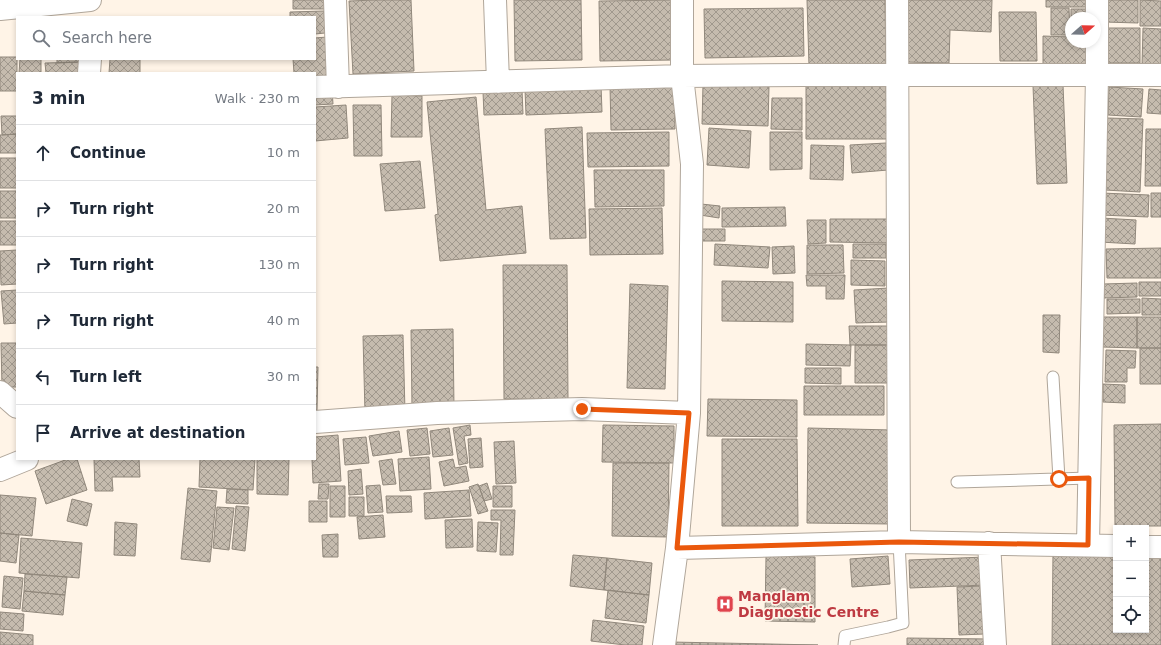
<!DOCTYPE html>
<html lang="en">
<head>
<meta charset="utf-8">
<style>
  :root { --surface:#fff; --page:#f2f2f3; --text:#1f2937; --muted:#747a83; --line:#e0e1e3 }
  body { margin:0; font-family:"DejaVu Sans",sans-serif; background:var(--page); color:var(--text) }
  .controls { position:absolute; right:12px; bottom:12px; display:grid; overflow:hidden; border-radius:0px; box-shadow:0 2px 6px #0003 }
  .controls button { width:36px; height:36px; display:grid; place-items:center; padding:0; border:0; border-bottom:1px solid var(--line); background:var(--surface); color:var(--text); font:20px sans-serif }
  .compass { position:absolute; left:1065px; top:12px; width:36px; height:36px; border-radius:50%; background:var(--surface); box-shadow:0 2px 6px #0003; rotate:70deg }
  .stop { position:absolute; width:12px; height:12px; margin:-9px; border:3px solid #ea580c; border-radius:50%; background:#fff }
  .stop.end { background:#ea580c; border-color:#fff; box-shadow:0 1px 4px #0008 }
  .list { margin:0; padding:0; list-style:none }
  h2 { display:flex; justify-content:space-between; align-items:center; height:52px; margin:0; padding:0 16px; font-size:17px }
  h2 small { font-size:13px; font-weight:400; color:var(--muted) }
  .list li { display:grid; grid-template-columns:26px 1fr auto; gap:12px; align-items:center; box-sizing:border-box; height:56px; padding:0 16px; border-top:1px solid var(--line) }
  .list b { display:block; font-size:15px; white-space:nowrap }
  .list em { font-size:13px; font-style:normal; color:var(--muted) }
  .icon { flex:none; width:22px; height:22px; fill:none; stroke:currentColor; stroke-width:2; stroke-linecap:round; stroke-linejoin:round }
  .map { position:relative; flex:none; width:1161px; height:645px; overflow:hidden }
  .search { position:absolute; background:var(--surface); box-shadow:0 2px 6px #0003; left:16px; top:16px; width:300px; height:44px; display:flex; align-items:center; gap:10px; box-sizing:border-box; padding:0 14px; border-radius:0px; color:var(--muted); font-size:15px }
  .panel { position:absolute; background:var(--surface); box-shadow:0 2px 6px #0003; left:16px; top:72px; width:300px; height:388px; border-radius:0px }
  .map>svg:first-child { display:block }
</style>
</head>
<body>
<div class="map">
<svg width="1161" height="645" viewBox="0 0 1161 645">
  <defs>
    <pattern id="building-cross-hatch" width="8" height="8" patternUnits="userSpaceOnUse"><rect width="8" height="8" fill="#c5bbae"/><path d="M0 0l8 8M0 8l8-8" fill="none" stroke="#a0988d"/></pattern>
  </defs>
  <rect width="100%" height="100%" fill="#fff4e7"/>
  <path fill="url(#building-cross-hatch)" stroke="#91887c" d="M293 0H325V9H293Z
    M376 0H411L414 71 353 74 349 1Z
    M514 0H581L582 60 515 61Z
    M673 0 674 60 600 61 599 1Z
    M807 0H885L886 64 809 66Z
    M905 0H992L991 32 950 30 949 63 904 62Z
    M1046 0H1092V7H1046Z
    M1104 0H1138V23L1104 22Z
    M1140 0 1161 1V26H1140Z
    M803 8 804 56 705 58 704 9Z
    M1051 8H1069L1070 35H1051Z
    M1071 9H1091V18H1071Z
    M324 11 325 33 315 34V17H290V12Z
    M999 12H1036L1037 61H1000Z
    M1103 28H1140V63H1103Z
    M1143 28 1161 29V66H1142Z
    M1043 36 1071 37V42H1091L1090 67H1043Z
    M327 37 330 76 315 78V73H294L293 59H315V38Z
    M0 57H17V91H0Z
    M20 59H41V73H19Z
    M57 59H80V62L57 63Z
    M110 59H140V73H109Z
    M80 62 81 73H46L45 63Z
    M674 84 675 129 611 130 610 86Z
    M703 84 769 86 768 126 702 124Z
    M806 84H886L887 139H806Z
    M601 85 602 112 526 115 525 89Z
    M1063 85 1067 183 1037 184 1033 86Z
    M1109 87 1143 89 1141 117 1108 115Z
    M332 89 333 104 315 105V90Z
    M1149 89 1161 90V114L1147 113Z
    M522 90 523 114 484 115 483 92Z
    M392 95 422 96V137H391Z
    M476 97 486 210 522 206 526 253 440 261 435 215 438 214 427 102Z
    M772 98H802V130L771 129Z
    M346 105 348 138 315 141V107Z
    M353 105H381L382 156H354Z
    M1 116H17V134L2 135Z
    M1107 118 1143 119 1140 192 1105 190Z
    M582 127 586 238 550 239 545 129Z
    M709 128 751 131 749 168 707 165Z
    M1146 129H1161V186H1145Z
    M669 132V166L588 167 587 133Z
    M770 132H802V169L770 170Z
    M17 134V153H0V135Z
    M886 143 888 170 852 173 850 145Z
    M811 145 844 146 843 180 810 179Z
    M0 158H17V188H0Z
    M420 161 425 208 385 211 380 164Z
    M594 170H664V206L595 207Z
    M0 191H17V218H0Z
    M1101 193 1149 195 1148 217 1101 215Z
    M1151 193H1161V217H1151Z
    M701 204 720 206 719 218 700 215Z
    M785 207 786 226 722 227V208Z
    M662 208 663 254 590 255 589 209Z
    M1101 218 1136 220 1135 244 1100 242Z
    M830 219H891V243L830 242Z
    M807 220H826V243L808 244Z
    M0 221H17V245H0Z
    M700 229H725V241H700Z
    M715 244 770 247 768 268 714 265Z
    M853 244H886V258H853Z
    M807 245H843L844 273 807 274Z
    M794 246 795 273 773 274 772 247Z
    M1161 248V278H1107L1106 249Z
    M17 250V284L1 285 0 251Z
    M851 260 885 261V286L851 285Z
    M503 265H567L568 399H504Z
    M806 275H845L844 299H826V286H807Z
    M722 281 793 282V322L722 321Z
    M1139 282H1161V296H1139Z
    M1137 283V297L1104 298 1103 284Z
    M630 284 668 286 665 389 627 388Z
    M889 288 890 322 856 323 854 290Z
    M17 290V323L4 324 1 291Z
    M1142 298 1161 299V315H1142Z
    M1107 299H1140V313L1107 314Z
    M1043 315H1060L1059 353 1043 352Z
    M1102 317H1137V348L1102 347Z
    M1137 317H1161V348H1137Z
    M849 326H890V345H850Z
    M453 329 454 408H412L411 330Z
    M403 335 405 412 365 413 363 336Z
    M1 343H17V387H2Z
    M806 344 851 345 850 366 806 365Z
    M855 345H890L891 383H855Z
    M1140 348H1161V384H1140Z
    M1106 350 1136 351 1135 368H1127V382H1105Z
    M315 367H318L317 410H315Z
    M805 368H841V384L805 383Z
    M1103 384 1125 385V403L1103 402Z
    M804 386H884V415H804Z
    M708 399 797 400V437L707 436Z
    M1161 424V526H1115L1114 425Z
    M470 425 471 435 464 436 468 463 459 465 453 428Z
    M603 425 674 426V463L602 462Z
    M427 428 430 454 410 456 407 430Z
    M449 428 453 455 433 457 430 431Z
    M808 428 892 430 891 524 807 523Z
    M399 431 402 452 373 456 369 436Z
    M338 435 341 481 313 483 312 459H315V437Z
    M366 437 369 463 345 465 343 439Z
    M481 438 483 467 470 468 468 439Z
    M722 439H797L798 526H722Z
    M514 441 516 483 496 484 494 442Z
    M429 457 431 489 400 491 398 459Z
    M68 459H77L87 490 46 504 35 471Z
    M94 459H139L140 477H112L113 491H95Z
    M200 459H255L253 490 199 487Z
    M257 459H289L288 495 257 494Z
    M392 459 396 484 383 485 379 461Z
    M453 459 455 468 466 466 469 481 444 486 439 462Z
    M613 463H669L668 537 612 536Z
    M361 469 363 494 349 495 348 471Z
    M487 483 492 499 484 501 479 486Z
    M319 484H329L328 499H318Z
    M478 484 488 511 478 514 469 487Z
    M380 485 383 512 368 513 366 486Z
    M330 486H345V517H330Z
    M493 486H512V507H493Z
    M188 488 217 491 210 562 181 559Z
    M227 489 248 490V504L226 503Z
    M469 490 471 516 425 519 424 493Z
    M0 495 36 498 32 536 0 533Z
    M386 496H411L412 512 387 513Z
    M349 497H364V516H349Z
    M72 499 92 504 87 526 67 521Z
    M309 501H327V522H309Z
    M236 506 249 507 245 551 232 549Z
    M217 507 234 508 229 550 213 548Z
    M491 510H515L513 555H500L501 520H491Z
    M383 515 385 537 359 539 357 517Z
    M472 519 473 547 446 548 445 520Z
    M115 522 137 524 135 556 114 555Z
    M478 522 498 523 496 552 477 551Z
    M0 533 19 535 16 563 0 561Z
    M338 534V557H323L322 535Z
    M21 538 82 543 79 578 19 573Z
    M1053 552 1116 553V630H1146V554H1161V645H1052Z
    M573 555 607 558 604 590 570 586Z
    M766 556 815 557V622L765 621Z
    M888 556 890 584 852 587 850 559Z
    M985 557 986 585 910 588 909 560Z
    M607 558 652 563 649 595 604 590Z
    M25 574 67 577 65 595 24 591Z
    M4 576 23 578 20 609 2 607Z
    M982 586 984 634 959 635 957 587Z
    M608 590 649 595 646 623 605 618Z
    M24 591 65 595 63 615 22 611Z
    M0 612 24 614 23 631 0 629Z
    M593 620 644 626 642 645H625L591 641Z
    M0 632 33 635V645H0Z
    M907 638 990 639V645H907Z
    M671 642 818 645H671Z"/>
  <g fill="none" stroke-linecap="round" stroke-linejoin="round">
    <defs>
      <path id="service" d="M1053 377 1059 479
        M957 482 1089 478
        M844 645 845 636 888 627 903 623 899 542"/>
      <path id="minor" d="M335 0 338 87
        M495 0 498 82
        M897 0 899 542
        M0 9 90 0
        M89 73 90 59
        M315 87 682 76 804 75H1161
        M0 392 17 407
        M315 422 437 413 582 409 689 413
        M0 470 27 459
        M989 543 995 645
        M1088 545 1097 75V0
        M1146 547H1161
        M677 548 899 542 1116 546
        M664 645 677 548 689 413 692 164 682 76V0"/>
    </defs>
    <use href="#service" stroke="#b0a69a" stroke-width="13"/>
    <use href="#minor" stroke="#b0a69a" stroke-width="24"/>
    <use href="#service" stroke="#fff" stroke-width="11"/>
    <use href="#minor" stroke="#fff" stroke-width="22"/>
  </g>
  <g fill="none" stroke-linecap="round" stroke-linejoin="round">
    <path stroke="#ea580c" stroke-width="5" d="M582 409 689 413 677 548 899 542 1088 545 1089 478 1059 479"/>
  </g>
  <defs>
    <symbol id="hospital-square" viewBox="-11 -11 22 22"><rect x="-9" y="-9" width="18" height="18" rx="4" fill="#e0444e" stroke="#fff4e7"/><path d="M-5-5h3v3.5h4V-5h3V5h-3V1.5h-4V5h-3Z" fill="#fff"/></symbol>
  </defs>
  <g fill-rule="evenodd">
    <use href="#hospital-square" x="715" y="594" width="20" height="20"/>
  </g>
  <g text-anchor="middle" stroke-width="3.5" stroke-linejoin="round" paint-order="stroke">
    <g font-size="14" font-weight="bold" fill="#be3a42" stroke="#fff4e7" text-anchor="start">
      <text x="738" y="601">Manglam<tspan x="738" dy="16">Diagnostic Centre</tspan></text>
    </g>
  </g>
</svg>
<div class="controls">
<button>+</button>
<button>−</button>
<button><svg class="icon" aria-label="locate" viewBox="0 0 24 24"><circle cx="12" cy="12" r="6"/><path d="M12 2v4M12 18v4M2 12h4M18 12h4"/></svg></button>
</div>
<svg class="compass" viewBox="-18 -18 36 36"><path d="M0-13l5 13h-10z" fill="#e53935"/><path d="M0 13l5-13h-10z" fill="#747a83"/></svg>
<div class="stop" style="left:1059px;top:479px"></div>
<div class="stop end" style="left:582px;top:409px"></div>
<div class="search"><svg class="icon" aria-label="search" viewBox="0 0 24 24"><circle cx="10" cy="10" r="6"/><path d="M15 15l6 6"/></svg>Search here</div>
<section class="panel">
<h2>3 min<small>Walk · 230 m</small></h2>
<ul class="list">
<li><svg class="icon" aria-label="ahead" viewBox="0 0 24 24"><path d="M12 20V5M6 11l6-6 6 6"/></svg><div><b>Continue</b></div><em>10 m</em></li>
<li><svg class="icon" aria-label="right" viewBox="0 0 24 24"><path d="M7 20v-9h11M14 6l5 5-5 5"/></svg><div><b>Turn right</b></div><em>20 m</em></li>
<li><svg class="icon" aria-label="right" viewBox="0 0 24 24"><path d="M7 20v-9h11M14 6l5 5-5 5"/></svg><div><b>Turn right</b></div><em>130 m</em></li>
<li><svg class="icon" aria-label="right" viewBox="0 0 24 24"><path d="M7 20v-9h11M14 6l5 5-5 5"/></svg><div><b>Turn right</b></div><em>40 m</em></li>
<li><svg class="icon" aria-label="left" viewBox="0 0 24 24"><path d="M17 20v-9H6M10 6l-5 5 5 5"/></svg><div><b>Turn left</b></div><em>30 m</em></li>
<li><svg class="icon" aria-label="arrive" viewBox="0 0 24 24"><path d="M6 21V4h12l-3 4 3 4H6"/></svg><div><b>Arrive at destination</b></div></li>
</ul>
</section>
</div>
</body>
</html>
